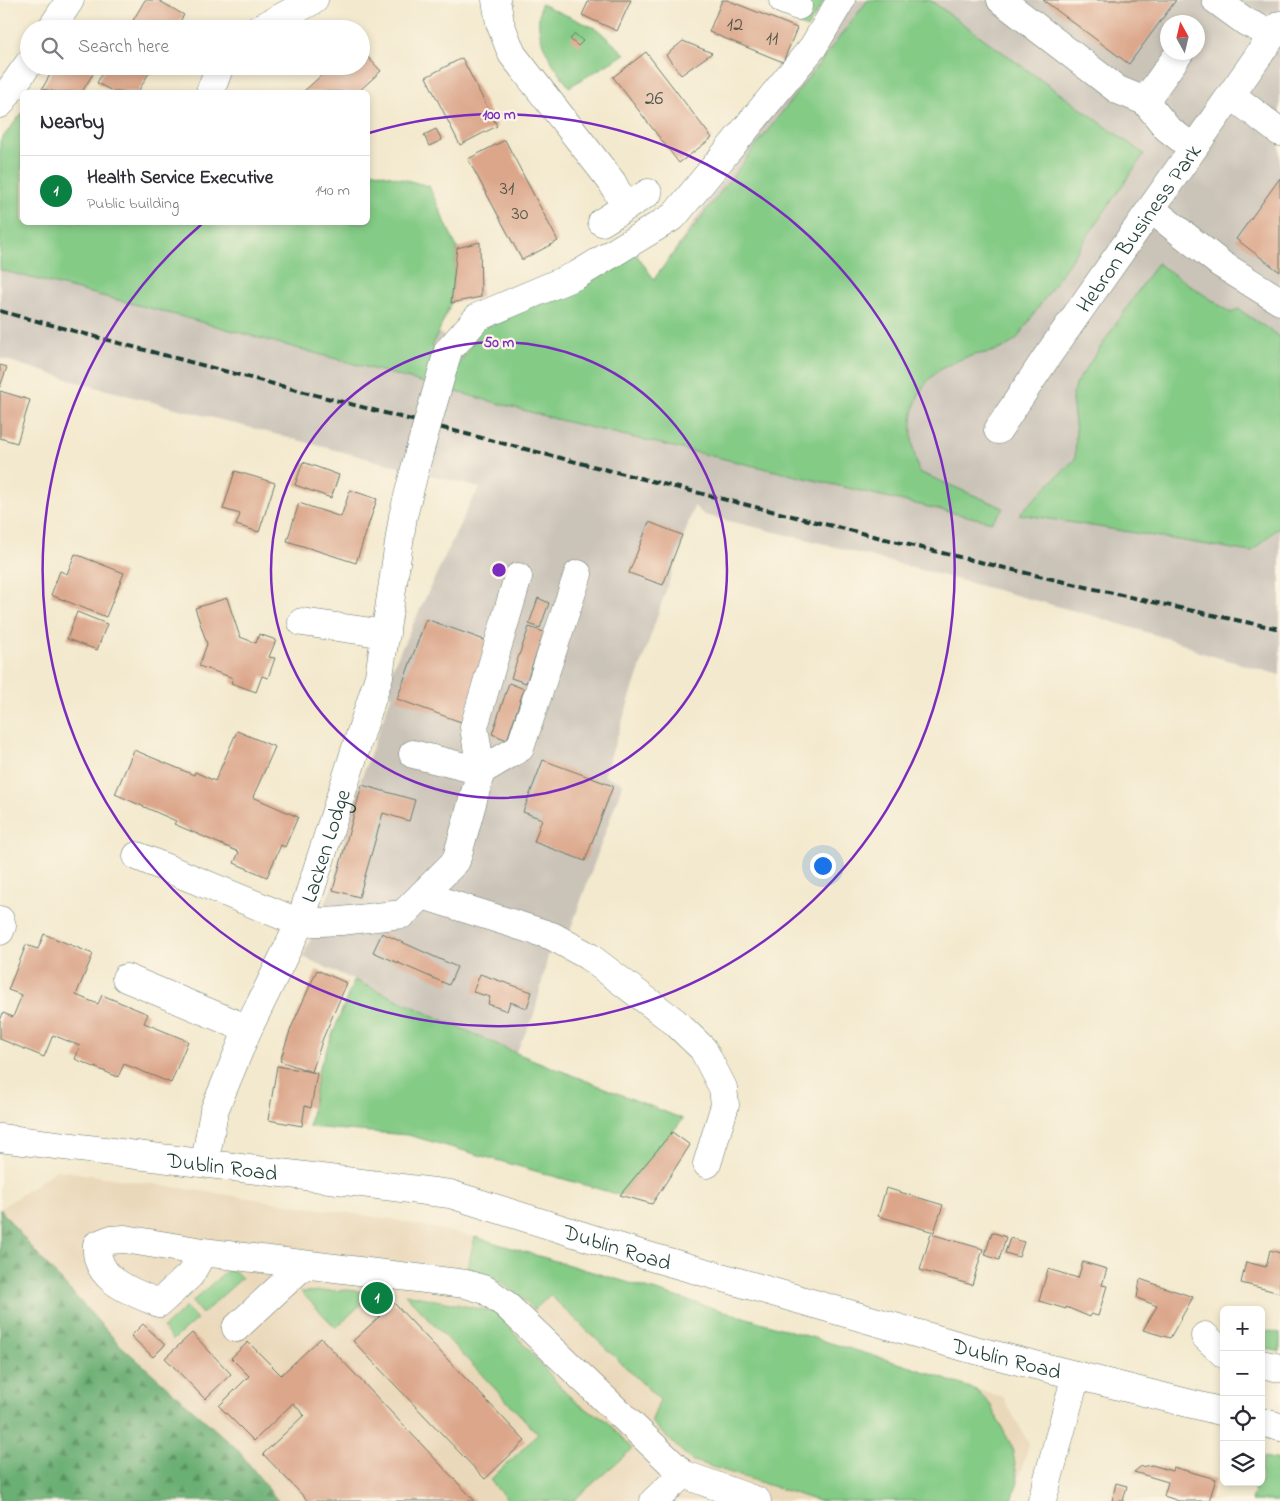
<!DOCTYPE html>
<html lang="en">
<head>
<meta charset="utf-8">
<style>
  :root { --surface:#fff; --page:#f2f2f3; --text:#2b2b33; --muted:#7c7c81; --line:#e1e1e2; --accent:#0b8043 }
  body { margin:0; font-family:"Indie Flower",sans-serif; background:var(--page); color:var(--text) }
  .controls { position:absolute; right:15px; bottom:15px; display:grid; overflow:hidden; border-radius:8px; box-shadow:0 2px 8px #0003 }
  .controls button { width:45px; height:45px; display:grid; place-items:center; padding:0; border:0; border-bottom:1px solid var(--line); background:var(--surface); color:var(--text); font:25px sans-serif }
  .compass { position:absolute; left:1160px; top:15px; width:45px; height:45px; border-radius:50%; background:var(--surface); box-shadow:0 2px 8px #0003; rotate:352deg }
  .you { position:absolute; left:822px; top:865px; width:18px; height:18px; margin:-12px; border:4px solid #fff; border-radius:50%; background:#1a73e8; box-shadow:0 0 0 8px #1a73e833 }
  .badge { display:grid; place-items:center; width:32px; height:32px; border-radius:50%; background:var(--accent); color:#fff; font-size:16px; font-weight:700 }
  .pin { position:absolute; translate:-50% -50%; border:2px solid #fff; box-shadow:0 1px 5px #0006 }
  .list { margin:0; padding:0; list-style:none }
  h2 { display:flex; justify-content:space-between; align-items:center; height:65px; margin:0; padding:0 20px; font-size:21px }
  h2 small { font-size:16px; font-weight:400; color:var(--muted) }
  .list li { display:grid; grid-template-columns:32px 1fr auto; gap:15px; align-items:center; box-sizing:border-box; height:70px; padding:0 20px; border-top:1px solid var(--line) }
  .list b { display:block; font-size:19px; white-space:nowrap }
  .list p { margin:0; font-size:16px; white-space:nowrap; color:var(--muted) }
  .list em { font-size:16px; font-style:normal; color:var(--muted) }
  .icon { flex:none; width:28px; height:28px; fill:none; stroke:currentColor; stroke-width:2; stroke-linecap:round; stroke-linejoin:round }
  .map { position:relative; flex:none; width:1280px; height:1501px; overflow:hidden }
  .search { position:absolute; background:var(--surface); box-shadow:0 2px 8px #0003; left:20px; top:20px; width:350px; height:55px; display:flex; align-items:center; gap:12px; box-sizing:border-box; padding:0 18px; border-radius:28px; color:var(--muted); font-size:19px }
  .panel { position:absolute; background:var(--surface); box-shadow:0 2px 8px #0003; left:20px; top:90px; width:350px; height:135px; border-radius:8px }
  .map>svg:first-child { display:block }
</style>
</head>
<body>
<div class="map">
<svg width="1280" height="1501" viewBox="0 0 1280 1501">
  <defs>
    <pattern id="forest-firs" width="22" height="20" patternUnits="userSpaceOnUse" patternTransform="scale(1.25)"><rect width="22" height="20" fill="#6baf73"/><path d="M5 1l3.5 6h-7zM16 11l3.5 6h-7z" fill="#57905f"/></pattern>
  </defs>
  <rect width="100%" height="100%" fill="#fcf5e5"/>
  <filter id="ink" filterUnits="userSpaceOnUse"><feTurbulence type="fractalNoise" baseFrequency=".02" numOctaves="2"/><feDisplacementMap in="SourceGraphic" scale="10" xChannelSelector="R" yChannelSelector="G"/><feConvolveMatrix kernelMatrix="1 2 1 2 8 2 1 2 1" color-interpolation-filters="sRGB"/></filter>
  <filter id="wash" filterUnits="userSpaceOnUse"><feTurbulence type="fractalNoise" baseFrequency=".0096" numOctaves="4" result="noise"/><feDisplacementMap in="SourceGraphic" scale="20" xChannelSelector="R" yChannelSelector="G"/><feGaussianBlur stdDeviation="1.12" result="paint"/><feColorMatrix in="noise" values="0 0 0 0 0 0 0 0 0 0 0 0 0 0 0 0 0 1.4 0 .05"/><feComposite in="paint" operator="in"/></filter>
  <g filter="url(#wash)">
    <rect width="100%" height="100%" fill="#f3e9ce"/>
    <path fill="#ead8ba" d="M57 1170 390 1219 475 1237 1003 1397 1029 1444 1018 1481 1012 1501H278L237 1449 119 1344 36 1253 0 1209Z"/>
    <path fill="#cac3b8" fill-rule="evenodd" d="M849 0H1280V675L1199 652 1185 644 1097 617 809 540 704 515 694 506 604 776 623 783 570 931 555 927 534 1015 516 1053 303 957 331 890 360 782 391 697 389 675 470 503 480 488 84 384 0 358V198L22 222 431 327 563 421 1003 508 919 472 654 279ZM1168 22H1198V52H1168Z"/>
    <path fill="#84cb86" stroke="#52845d" d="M808 0H825L807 28 797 24Z
      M868 0H930L1144 154 1016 340C993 357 982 350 959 360 908 380 905 426 919 472L1004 508 992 522 563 421 157 310 0 270V141L22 113V222H368V170L429 186 457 248 451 303 432 347 460 363 484 322 633 250 654 279Z
      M541 4 597 29 625 54 569 87C551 61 532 38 541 4Z
      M1157 263 1231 313 1238 309 1280 337V526L1251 552 1019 514 1075 459 1076 432 1072 399 1075 385Z
      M354 980 516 1053 683 1119 620 1195 408 1135 309 1127 318 1071Z
      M475 1237 908 1366 976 1390 990 1404 1012 1447 1018 1481 1012 1501H818L691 1460 651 1422 660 1400 550 1295 534 1310C512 1288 496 1278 467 1269Z
      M227 1270 236 1272 242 1278 202 1314 192 1302Z
      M348 1290 373 1293 336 1328 301 1292Z
      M405 1294 496 1312 564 1391 578 1404 607 1421 632 1449 573 1501H508L490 1480 538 1434Z
      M186 1307 197 1319 173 1340 163 1328Z
      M1261 1329 1280 1333V1352L1261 1347Z
      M1264 1457 1280 1460V1501H1251L1257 1482H1261V1467Z"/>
    <path fill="url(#forest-firs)" stroke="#457654" d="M0 1209 36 1253 119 1344 237 1449 278 1501H0Z"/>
    <g id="blocks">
      <path fill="#dba68a" d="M145 0H158L184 15 175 29H128Z
        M589 0H631L617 31 582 15Z
        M722 0H727L797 28 783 62 709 32Z
        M1043 0H1176L1129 64Z
        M575 34 583 41 578 46 570 39Z
        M683 41 712 53 681 75 666 55Z
        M361 50 381 71 358 92H303L332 66H361Z
        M646 52 712 138 679 163 613 77Z
        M462 58 497 126 460 145 426 77Z
        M55 66H86L94 72 82 92H56L42 89Z
        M106 66H153L138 92H114L97 83Z
        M436 129 442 140 429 146 424 135Z
        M505 140 558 241 522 260 468 159Z
        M1280 178V272L1236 239Z
        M480 242 481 297 451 303 457 248Z
        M0 365 7 367 0 387Z
        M0 391 30 400 17 443 0 438Z
        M303 462 339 475 331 498 295 485Z
        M235 471 275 483 259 532 236 525 240 514 223 509Z
        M350 490 377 499 356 563 287 541 299 503 341 517Z
        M649 522 682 535 663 585 629 573Z
        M75 554 124 573 106 617 51 595 60 571 67 574Z
        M227 598 240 637 256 643 259 634 276 640 269 657 275 658 268 678 262 676 256 692 231 683 233 678 199 666 207 644 195 608Z
        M538 598 549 603 540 628 529 624Z
        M77 612 107 624 97 650 67 639Z
        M426 619 490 642 461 722 397 699Z
        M529 627 544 632 526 683 511 678Z
        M509 683 524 689 507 740 492 734Z
        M237 731 275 747 253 797 298 817 285 847 281 845 267 877 234 863 239 852 174 824 176 821 115 794 134 750 194 775 195 772 215 781Z
        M543 760 613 786 585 861 534 842 542 819 523 812Z
        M362 785 415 800 409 821 383 813 359 897 333 890Z
        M382 933 457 967 449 985 373 952Z
        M44 934 93 954 76 995 98 1004 102 995 148 1014 144 1023 188 1041 171 1083 124 1064 118 1077 75 1059 80 1046 53 1035 44 1057 0 1039V1021L3 1013 13 1017 22 995 8 990 26 945 38 949Z
        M317 970 347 983 323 1038 312 1072 317 1073 311 1108 305 1106 302 1126 268 1120 277 1066 312 1072 280 1061 291 1028Z
        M480 974 532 992 527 1008 510 1002 507 1011 488 1004 490 997 473 992Z
        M672 1132 690 1145 652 1204 620 1195Z
        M886 1188 943 1205 934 1232 878 1216Z
        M992 1232 1006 1237 999 1260 985 1255Z
        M931 1234 983 1249 972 1285 920 1270Z
        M1010 1238 1024 1242 1019 1257 1005 1253Z
        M1270 1250 1280 1253V1293L1241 1283 1246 1262 1266 1267Z
        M1083 1262 1107 1269 1102 1285 1107 1286 1098 1316 1091 1314 1090 1317 1066 1307V1309L1039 1301 1048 1269 1078 1278Z
        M1140 1279 1193 1297 1170 1338 1143 1330 1157 1306 1137 1298Z
        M394 1303 525 1441 485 1479 353 1341Z
        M143 1324 165 1345 153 1357 131 1336Z
        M192 1333 231 1374 205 1399 165 1358Z
        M321 1338 475 1501H308L263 1454 304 1415 293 1403 254 1441 219 1406 249 1376 231 1358 248 1342 281 1375Z
        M1152 1465 1172 1471 1173 1467 1216 1479 1209 1501H1179L1164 1496 1168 1482 1134 1472 1140 1467Z
        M1116 1483 1127 1486 1123 1501H1112Z"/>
    </g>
  </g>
  <g filter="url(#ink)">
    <use href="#blocks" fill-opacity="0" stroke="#69796a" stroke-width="1"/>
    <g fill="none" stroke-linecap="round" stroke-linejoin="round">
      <defs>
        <g id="minor">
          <path d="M496 0 500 23 512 54 612 182 625 207"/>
          <path d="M783 0 798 6"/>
          <path d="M1001 0 1118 90 1145 101 1167 128 1193 148"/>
          <path d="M1216 0 1246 22 1274 35"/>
          <path d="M51 29 70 0"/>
          <path d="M259 29 314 0"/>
          <path d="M210 92 220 66"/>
          <path d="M1231 95 1280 132"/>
          <path d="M1145 101 1180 52"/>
          <path d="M0 104 29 63"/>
          <path d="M1151 209 1221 264 1280 301"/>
          <path d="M602 222 648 193"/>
          <path d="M448 351 478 317 577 275 674 216 813 47 841 0"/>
          <path id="s1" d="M998 430 1046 358 1280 25"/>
          <path d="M302 622 386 634"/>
          <path d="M413 754 481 771 474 727 518 577"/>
          <path d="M137 856 300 923 341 921 403 914 456 861 481 771 520 748 578 574"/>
          <path d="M422 895 552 936 588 956 675 1022 703 1049 723 1088 725 1105 707 1164"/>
          <path d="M0 920 2 926 0 931"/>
          <path d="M126 978 248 1029"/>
          <path id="s2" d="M205 1162 214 1111 248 1029 300 923 379 676 403 516 419 453"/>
          <path d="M203 1252 190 1275 159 1303C132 1292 94 1280 97 1245L109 1240 125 1239 203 1252 466 1284 486 1290 505 1304 683 1474 757 1501"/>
          <path d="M236 1328 304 1265"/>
          <path d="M1205 1336 1224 1354"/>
          <path d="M1261 1364 1280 1368"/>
          <path d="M654 1501 683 1474"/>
          <path d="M1042 1501 1076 1375"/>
        </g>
        <g id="major">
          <path id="s3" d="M0 1138 450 1194 641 1254 971 1349 1224 1412"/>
          <path d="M1261 1422 1280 1427"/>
        </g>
      </defs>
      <use href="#minor" stroke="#69796a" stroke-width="29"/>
      <use href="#major" stroke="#69796a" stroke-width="29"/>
      <use href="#minor" stroke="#fff" stroke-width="28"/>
      <use href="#major" stroke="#fff" stroke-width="28"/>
      <path stroke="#1f3d34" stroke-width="4" stroke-dasharray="8 4" stroke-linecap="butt" d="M0 311C243 377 487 440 731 501 914 546 1096 592 1280 629"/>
      <defs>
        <path id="minor-bridge" d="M419 453 448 351"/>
      </defs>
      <use href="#minor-bridge" stroke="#69796a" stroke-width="29" stroke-linecap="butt"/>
      <use href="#minor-bridge" stroke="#fff" stroke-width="28"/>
    </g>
  </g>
  <g fill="none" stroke="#7b2cbf" stroke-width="2.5">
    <circle cx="499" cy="570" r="228"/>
    <path d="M369 133A456 456 0 1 1 203 223"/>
  </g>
  <g text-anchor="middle" stroke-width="4.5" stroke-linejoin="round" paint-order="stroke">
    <g font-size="20" fill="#4e574a">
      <text x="735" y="30">12</text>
      <text x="772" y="44">11</text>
      <text x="654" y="104">26</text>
      <text x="507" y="194">31</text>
      <text x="520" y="219">30</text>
    </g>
    <g font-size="22" fill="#1f3d34" stroke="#fcf5e5">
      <text dy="8" stroke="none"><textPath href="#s1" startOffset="246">Hebron Business Park</textPath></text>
      <text dy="8" stroke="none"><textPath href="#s2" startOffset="340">Lacken Lodge</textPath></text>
      <text dy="8" stroke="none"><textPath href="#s3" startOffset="224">Dublin Road</textPath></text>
      <text dy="8" stroke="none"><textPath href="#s3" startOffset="629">Dublin Road</textPath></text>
      <text dy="8" stroke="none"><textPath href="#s3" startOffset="1034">Dublin Road</textPath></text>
    </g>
  </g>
  <circle cx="499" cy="570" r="8" fill="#7b2cbf" stroke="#fcf5e5" stroke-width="2.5"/>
  <g font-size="15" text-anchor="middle" font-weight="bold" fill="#7b2cbf" stroke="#fcf5e5" stroke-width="4.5" stroke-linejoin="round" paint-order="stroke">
    <text x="499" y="119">100 m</text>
    <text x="499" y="347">50 m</text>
  </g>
</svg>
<div class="controls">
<button>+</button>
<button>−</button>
<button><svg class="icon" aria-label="locate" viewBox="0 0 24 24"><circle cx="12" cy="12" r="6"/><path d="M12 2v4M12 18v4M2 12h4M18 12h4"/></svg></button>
<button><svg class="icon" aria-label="layers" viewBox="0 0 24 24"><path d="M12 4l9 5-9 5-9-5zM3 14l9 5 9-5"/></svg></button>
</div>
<svg class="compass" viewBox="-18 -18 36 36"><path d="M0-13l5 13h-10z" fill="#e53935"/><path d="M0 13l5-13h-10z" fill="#7c7c81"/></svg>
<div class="you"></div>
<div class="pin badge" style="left:377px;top:1298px">1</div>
<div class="search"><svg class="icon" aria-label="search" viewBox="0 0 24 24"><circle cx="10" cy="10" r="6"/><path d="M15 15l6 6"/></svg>Search here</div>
<section class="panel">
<h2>Nearby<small></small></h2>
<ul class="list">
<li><span class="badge">1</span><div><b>Health Service Executive</b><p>Public building</p></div><em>140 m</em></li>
</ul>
</section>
</div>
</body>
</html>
